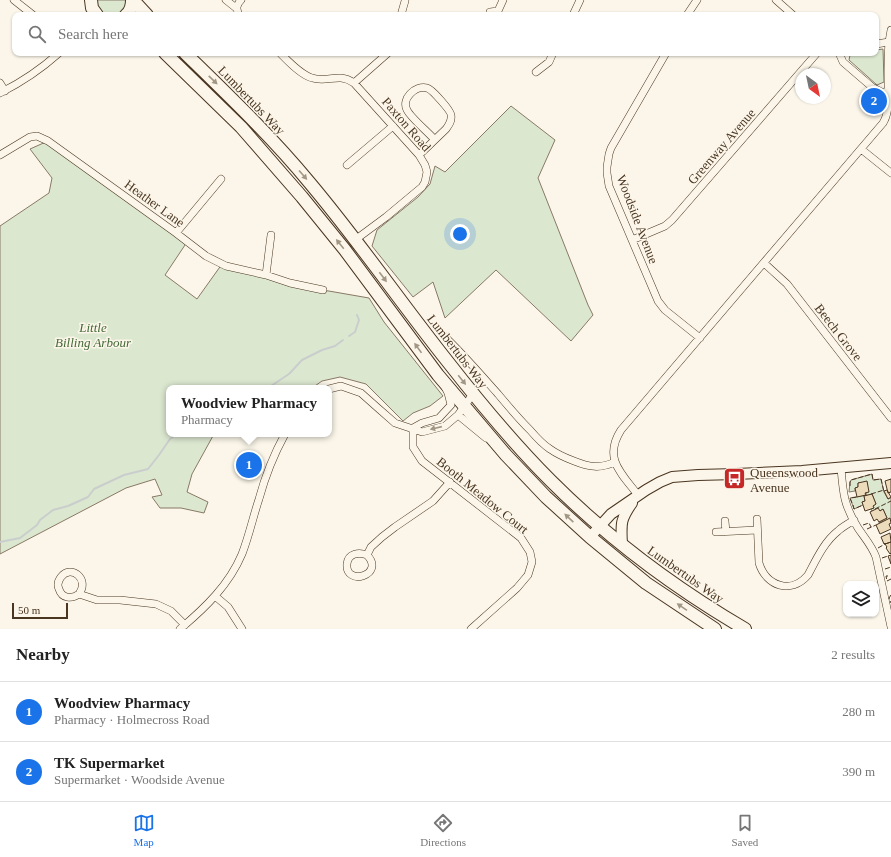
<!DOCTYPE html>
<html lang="en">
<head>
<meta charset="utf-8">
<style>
  :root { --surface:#fff; --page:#f2f2f2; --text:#222; --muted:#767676; --line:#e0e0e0; --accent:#1a73e8 }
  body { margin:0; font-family:Georgia,serif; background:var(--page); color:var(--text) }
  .controls { position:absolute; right:12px; bottom:12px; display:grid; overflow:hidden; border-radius:8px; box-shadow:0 1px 3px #0004 }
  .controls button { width:36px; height:36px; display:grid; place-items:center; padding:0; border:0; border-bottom:1px solid var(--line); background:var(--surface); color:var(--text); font:20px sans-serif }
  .compass { position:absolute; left:795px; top:68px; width:36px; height:36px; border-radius:50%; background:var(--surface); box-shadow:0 1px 3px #0004; rotate:147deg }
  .scale { position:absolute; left:12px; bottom:10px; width:56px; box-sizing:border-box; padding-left:4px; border:2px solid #4a3520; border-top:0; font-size:11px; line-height:14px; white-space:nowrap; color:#4a3520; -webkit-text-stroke:3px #fbf6e9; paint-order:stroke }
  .you { position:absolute; left:460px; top:234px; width:14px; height:14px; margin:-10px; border:3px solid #fff; border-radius:50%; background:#1a73e8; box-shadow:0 0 0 6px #1a73e833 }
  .badge { display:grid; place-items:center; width:26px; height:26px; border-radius:50%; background:var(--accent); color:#fff; font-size:13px; font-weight:700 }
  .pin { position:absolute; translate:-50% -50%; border:2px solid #fff; box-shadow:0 1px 4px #0006 }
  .popup { position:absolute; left:166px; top:385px; width:166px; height:52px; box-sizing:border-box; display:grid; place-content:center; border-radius:8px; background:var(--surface); filter:drop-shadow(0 1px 3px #0005); font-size:13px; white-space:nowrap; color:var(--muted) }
  .popup b { font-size:15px; color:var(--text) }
  .popup::after { content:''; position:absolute; left:50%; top:100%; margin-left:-8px; border:8px solid transparent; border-top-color:var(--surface) }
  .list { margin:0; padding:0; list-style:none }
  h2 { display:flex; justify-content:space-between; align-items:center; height:52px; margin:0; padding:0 16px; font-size:17px }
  h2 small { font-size:13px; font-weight:400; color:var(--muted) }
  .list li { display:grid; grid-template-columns:26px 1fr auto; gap:12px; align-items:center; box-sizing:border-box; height:60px; padding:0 16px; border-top:1px solid var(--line) }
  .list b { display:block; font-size:15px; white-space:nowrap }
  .list p { margin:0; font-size:13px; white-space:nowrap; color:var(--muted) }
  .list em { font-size:13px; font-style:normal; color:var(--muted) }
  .icon { flex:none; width:22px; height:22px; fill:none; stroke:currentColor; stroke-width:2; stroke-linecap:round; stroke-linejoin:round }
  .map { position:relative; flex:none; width:891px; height:629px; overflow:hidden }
  .search { position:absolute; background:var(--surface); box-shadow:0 1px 3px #0004; left:12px; right:12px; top:12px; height:44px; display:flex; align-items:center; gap:10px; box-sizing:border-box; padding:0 14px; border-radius:8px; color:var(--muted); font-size:15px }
  .sheet { height:172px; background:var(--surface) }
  nav { display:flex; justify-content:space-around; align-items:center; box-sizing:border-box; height:56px; border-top:1px solid var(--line); background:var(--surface); font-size:11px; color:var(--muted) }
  nav a { display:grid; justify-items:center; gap:2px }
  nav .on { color:var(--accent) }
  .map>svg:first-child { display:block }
</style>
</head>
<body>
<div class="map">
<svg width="891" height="629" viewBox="0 0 891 629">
  <rect width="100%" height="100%" fill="#fbf6e9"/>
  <path fill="#dce7d0" stroke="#887966" d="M96 0H128C126 4 125 9 123 12 120 15 117 15 114 15 102 15 98 11 96 0Z
    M883 49 884 82 877 85 849 60 850 55 856 53H876V50Z
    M511 106 555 140 538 178 588 305 593 315 571 341 496 270 445 318 433 282 413 297 372 246 377 230 418 197 430 184 435 166 445 172Z
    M48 141 187 242 165 275 197 299 222 264 300 286 369 298 384 322 443 396 430 406 413 413 403 421 366 384 340 377 322 381 312 388H169V434H214L192 474 187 492 208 502 204 513 181 508H160L152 497 162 495 155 479 126 488 0 554V226L49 193 52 178 30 149Z
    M872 474 873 480 881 479 884 492 888 499 891 498V521L889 519 879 523V522L887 518 883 509 880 511H872L871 509 874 508 873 506 876 504 872 494 864 496 865 501 862 502 863 505 854 509 850 498 866 495 867 482 858 483V487L855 488V491L849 492 850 482 851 480Z"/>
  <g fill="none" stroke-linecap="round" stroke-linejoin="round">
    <path stroke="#c9cecd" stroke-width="2" d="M349 336 355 332 359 320 357 315
      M268 388 289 374 302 360 322 350 335 346 343 340
      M0 542 20 538 37 525 40 520 53 510 68 506 88 497 94 489 124 475 148 469 159 455 170 439 177 434"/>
  </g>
  <path fill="#ecdcbc" stroke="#4a3520" d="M891 479V492L888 493 885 481Z
    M867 481 869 492 865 493 866 495 857 497 855 488 858 487V483Z
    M887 490 891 497 888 499 884 491Z
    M872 494 876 504 873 506 874 508 865 511 862 502 865 501 864 496Z
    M878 508 880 511 883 509 887 518 879 522 877 519 874 521 870 512Z
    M890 518 891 523 889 524 891 529 880 534 876 525Z
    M890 533 891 542 885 544V543L884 544 881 537Z
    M891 542V553L890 554 886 548 887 547 885 544Z
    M891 555V564L888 556Z"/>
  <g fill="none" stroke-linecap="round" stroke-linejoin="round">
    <defs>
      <path id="street" d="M14 0 33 15
        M226 0 236 8
        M776 0 793 15
        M490 12 498 11 503 0
        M239 15C236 9 236 5 241 0
        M401 15 405 1
        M573 15 580 0
        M687 15 697 0
        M876 44 889 42
        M280 53C288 61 301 75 312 78 328 83 338 72 354 83L419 155 425 165 427 172 425 182 422 187 386 217 355 240
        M666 53 611 148 609 154 607 167V173L609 186 658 301 665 310 700 338
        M839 53 843 62 872 87 881 92H888
        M536 72 549 62 553 53
        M0 83 5 91
        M354 83 388 53
        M0 93C22 82 40 70 59 53
        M861 149 891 173
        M0 155 30 137 37 136 48 141 176 233 206 256 226 266 266 275 271 235
        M419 155 446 129C449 125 452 121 451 115 451 111 432 89 427 88 415 85 401 99 407 110 411 118 428 132 434 139
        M347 165 393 126
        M176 233 221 179
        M632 240 665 226 672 220 817 53
        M764 263 787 284 891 418
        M266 275 290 283 323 290
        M444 336C463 354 480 374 498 394 508 406 519 419 530 430 536 437 542 444 550 449 557 454 566 458 574 461 589 467 600 469 615 462
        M329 389 341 386 361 393 379 409 395 423 422 432 445 426 458 415 473 394
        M458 415 486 438
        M413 428V447L422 461 521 538 530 552 532 562 528 575 517 588 471 629
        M413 428 422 423 439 418 451 405 448 393 446 389
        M841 468C843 493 844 506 858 528 864 537 872 546 876 557L891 627
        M638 495C621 473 603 458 621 430L883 123C890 112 888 96 888 83 888 66 887 48 891 30
        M757 519 759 563C766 586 791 595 808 575 816 560 824 542 838 531 842 527 848 524 854 520
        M725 521 726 532
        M716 532 757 530
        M367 555C359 552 348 553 347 564 345 587 386 575 367 555L371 547 382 537 395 527 433 501 450 482
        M79 594C90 579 71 564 61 577 58 581 57 585 59 589 62 599 72 599 79 594L97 600H120L156 604 171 611 185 625
        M215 596 228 607 242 629
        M180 629C205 608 229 585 242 554 249 536 253 517 259 499 265 477 274 454 285 434"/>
      <path id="secondary" d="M590 537 611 514 646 490 660 482 672 477 698 475 736 474 802 471 891 463
        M622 545C621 524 620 520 632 503"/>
      <path id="highway" d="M91 0 92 8 97 15
        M133 0 147 15
        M126 15C131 11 132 6 132 0
        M165 53 241 127 302 197 345 250 438 375 506 455 546 497 590 537 646 583 715 629
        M185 53C228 95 271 136 309 182 358 240 401 303 448 362 480 403 514 444 551 481 609 539 675 588 745 629"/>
    </defs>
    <use href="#street" stroke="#4a3520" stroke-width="8"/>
    <use href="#secondary" stroke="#4a3520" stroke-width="12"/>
    <use href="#highway" stroke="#4a3520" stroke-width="14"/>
    <use href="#street" stroke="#fbf6e9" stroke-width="7"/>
    <use href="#secondary" stroke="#fbf6e9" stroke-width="10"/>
    <use href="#highway" stroke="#fbf6e9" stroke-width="12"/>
    <path stroke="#4a3520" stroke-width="1" stroke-dasharray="5 2" stroke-linecap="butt" d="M850 486V482L851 480 872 474 873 480 881 479 884 492
      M871 494 884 490
      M852 503 850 498 858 497
      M853 505 854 509 863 505
      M875 509 891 501
      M863 525 869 523 871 527
      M867 529 876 525
      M878 548 885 544
      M882 558 888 556
      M885 569 891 567
      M888 576H886L887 581 891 579
      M891 595 889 598 891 603"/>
  </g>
  <defs><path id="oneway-solid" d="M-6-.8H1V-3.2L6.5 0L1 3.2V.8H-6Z"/></defs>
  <g fill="#a29684">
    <use href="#oneway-solid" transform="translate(213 80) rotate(44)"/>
    <use href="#oneway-solid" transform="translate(303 175) rotate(49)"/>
    <use href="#oneway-solid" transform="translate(340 244) rotate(-129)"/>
    <use href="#oneway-solid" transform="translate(383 277) rotate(53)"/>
    <use href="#oneway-solid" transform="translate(418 348) rotate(-126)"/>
    <use href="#oneway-solid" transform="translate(462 380) rotate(51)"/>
    <use href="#oneway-solid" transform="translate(436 428) rotate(167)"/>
    <use href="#oneway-solid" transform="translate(569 518) rotate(-137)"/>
    <use href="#oneway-solid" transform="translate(682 607) rotate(-146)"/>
  </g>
  <defs>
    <symbol id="bus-square" viewBox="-11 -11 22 22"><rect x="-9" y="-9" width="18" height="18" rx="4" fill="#c62828" stroke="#fbf6e9"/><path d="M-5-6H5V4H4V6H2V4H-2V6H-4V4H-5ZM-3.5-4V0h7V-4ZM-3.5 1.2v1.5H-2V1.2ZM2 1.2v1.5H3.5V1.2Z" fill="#fff"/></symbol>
  </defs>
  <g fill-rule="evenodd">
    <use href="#bus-square" x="722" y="466" width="25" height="25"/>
  </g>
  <g text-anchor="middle" stroke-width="3" stroke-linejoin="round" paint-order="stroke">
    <g font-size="13" fill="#4a3520" stroke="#fbf6e9">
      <text transform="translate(252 100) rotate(46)" y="5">Lumbertubs Way</text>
      <text transform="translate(407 124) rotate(49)" y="5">Paxton Road</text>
      <text transform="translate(721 146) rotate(-49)" y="5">Greenway Avenue</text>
      <text transform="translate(155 203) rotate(36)" y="5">Heather Lane</text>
      <text transform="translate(638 219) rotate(69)" y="5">Woodside Avenue</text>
      <text transform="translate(839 332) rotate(52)" y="5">Beech Grove</text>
      <text transform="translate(458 351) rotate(52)" y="5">Lumbertubs Way</text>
      <text transform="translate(483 495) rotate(39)" y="5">Booth Meadow Court</text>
      <text transform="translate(686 574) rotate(35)" y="5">Lumbertubs Way</text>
    </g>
    <g font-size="13" font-style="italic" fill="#436837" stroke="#fbf6e9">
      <text x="93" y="332">Little<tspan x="93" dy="15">Billing Arbour</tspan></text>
    </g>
    <g font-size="13" fill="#4a3520" stroke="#fbf6e9" text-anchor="start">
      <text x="750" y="477">Queenswood<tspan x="750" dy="15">Avenue</tspan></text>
    </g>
  </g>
</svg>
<div class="controls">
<button><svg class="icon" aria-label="layers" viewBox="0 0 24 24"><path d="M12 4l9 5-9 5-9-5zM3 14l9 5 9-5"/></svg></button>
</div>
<svg class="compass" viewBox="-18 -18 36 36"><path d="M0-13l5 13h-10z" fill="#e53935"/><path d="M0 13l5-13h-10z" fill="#767676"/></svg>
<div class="scale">50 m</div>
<div class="you"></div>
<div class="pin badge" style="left:249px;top:465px">1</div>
<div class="popup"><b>Woodview Pharmacy</b>Pharmacy</div>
<div class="pin badge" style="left:874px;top:101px">2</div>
<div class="search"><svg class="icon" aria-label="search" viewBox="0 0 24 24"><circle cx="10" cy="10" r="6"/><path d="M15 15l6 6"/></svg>Search here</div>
</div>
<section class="sheet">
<h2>Nearby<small>2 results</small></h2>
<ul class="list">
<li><span class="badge">1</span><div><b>Woodview Pharmacy</b><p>Pharmacy · Holmecross Road</p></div><em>280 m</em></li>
<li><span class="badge">2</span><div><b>TK Supermarket</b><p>Supermarket · Woodside Avenue</p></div><em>390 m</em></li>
</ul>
</section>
<nav>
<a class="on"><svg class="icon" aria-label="map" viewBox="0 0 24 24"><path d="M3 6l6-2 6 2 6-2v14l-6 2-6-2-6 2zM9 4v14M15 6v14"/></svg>Map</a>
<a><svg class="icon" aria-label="directions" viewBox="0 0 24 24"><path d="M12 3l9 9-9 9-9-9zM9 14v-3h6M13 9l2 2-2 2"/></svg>Directions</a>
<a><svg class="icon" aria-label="saved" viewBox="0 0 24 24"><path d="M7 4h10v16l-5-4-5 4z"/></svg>Saved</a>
</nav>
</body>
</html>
